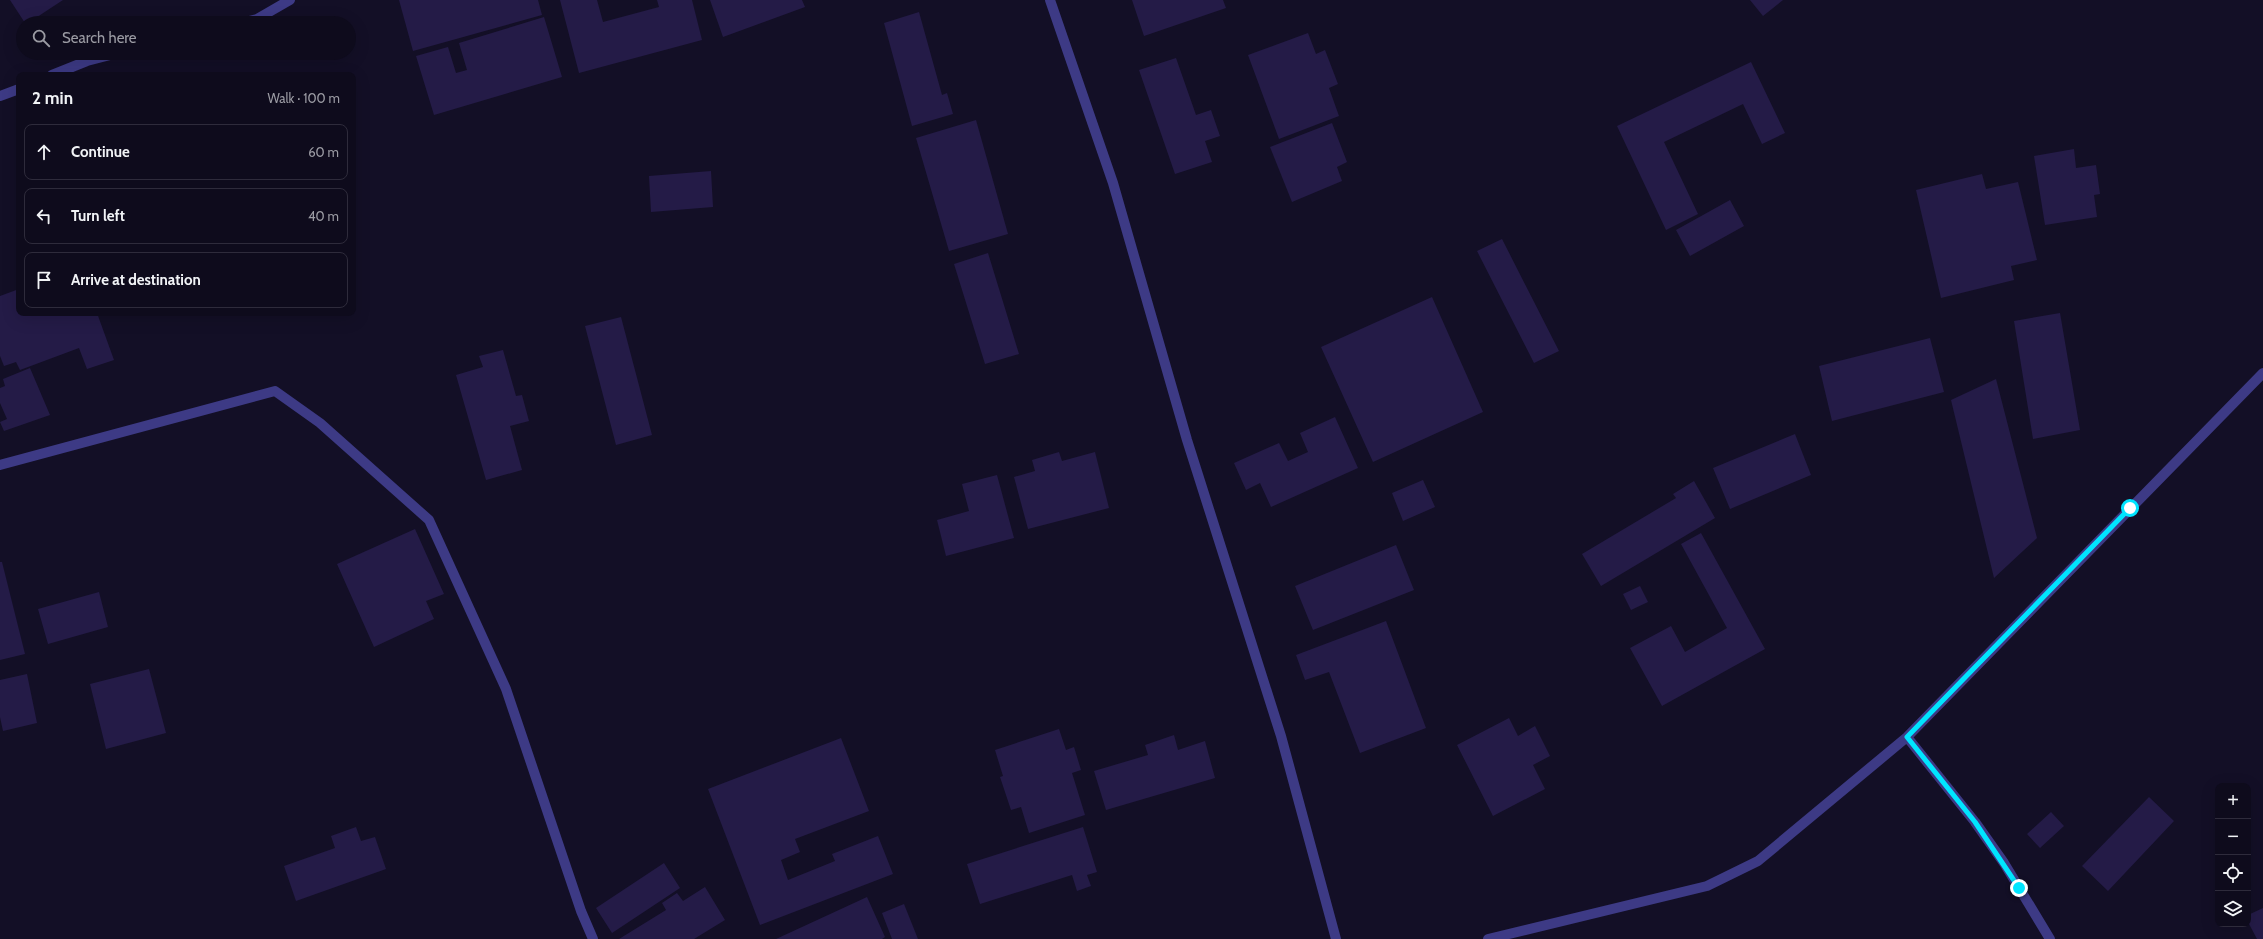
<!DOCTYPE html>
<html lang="en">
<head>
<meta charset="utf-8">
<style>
  :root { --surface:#0e0b1c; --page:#1c1929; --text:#f1f3f6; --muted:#9b9ba3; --line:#2e2b3b }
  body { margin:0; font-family:Cabin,sans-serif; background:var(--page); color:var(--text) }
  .controls { position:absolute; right:12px; bottom:12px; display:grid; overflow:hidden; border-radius:8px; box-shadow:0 4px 16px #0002 }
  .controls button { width:36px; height:36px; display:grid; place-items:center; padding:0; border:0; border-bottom:1px solid var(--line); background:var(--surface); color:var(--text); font:20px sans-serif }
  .stop { position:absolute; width:12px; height:12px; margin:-9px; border:3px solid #00e5ff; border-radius:50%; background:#fff }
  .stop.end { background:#00e5ff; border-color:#fff; box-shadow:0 1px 4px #0008 }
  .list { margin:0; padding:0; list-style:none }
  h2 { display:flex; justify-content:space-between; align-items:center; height:52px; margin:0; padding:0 16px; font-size:17px }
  h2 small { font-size:13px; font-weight:400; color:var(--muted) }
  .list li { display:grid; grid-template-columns:26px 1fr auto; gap:12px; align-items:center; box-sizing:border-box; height:56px; margin:0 8px 8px; padding:0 8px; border:1px solid var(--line); border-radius:8px }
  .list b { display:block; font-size:15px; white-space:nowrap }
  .list em { font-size:13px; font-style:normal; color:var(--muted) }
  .icon { flex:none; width:22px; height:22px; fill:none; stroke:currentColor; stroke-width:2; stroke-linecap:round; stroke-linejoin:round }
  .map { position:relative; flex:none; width:2263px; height:939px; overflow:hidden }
  .search { position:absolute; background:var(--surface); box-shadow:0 4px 16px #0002; left:16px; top:16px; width:340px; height:44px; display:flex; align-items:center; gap:10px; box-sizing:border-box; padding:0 14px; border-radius:22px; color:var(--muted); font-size:15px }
  .panel { position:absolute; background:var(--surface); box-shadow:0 4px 16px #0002; left:16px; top:72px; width:340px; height:244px; border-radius:8px }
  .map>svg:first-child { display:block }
</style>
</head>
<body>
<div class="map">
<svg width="2263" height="939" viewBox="0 0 2263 939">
  <rect width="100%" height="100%" fill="#130f26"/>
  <path fill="#241b47" d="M10 0H63L28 23H25Z
    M399 0H538L542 15 413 51Z
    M560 0H597L603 22 659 7 657 0H692L702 40 579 73Z
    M710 0H802L805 7 723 37Z
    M1132 0H1223L1226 8 1144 36Z
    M1750 0H1783L1763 16Z
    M919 12 942 95 947 93 953 114 912 126 884 23Z
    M544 17 562 77 434 115 416 56 448 47 456 73 467 70 459 43Z
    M1308 33 1316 54 1325 50 1338 84 1329 88 1339 116 1279 139 1248 55Z
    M1176 58 1196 115 1211 110 1220 136 1205 141 1212 162 1175 174 1139 70Z
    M1751 62 1785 133 1762 144 1743 104 1664 142 1698 214 1666 230 1617 126Z
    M976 120 1008 234 949 251 916 138Z
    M1332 123 1347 162 1337 167 1342 181 1292 202 1270 147Z
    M2074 149 2076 168 2096 165 2100 194 2094 195 2097 217 2045 225 2034 156Z
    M711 171 713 207 651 212 649 176Z
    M1982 174 1986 189 2018 182 2037 260 2011 266 2014 280 1941 298 1916 190Z
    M1730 200 1744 226 1690 256 1676 230Z
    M1502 239 1559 351 1534 363 1477 251Z
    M988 253 1019 354 985 364 954 264Z
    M19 289V313H97L114 360 87 369 79 348 20 370 16 362 4 366 0 356V296Z
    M1432 297 1483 412 1373 462 1321 347Z
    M2060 313 2080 430 2033 439 2014 321Z
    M621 317 652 435 616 445 585 326Z
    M1930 338 1944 392 1832 421 1819 366Z
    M503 350 516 396 522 395 529 421 510 426 522 470 486 480 456 375 483 367 479 356Z
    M30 368 50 415 4 431 0 422 7 419 0 403V388L5 386 3 379Z
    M1996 379 2037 538 1994 578 1951 400Z
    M1335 417 1358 468 1271 507 1260 483 1246 490 1234 463 1279 443 1288 461 1308 452 1300 433Z
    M1795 434 1811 475 1730 509 1713 468Z
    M1059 452 1062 461 1095 452 1109 508 1028 529 1014 477 1035 471 1032 460Z
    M997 475 1014 538 946 556 937 520 969 511 962 484Z
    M1423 480 1435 507 1403 521 1392 493Z
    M1694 481 1715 518 1601 586 1582 554 1676 498 1673 494Z
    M415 529 444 594 426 601 434 619 374 647 337 564Z
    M1701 533 1765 649 1662 706 1630 648 1671 626 1685 652 1727 628 1681 544Z
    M1396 545 1414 590 1313 630 1295 586Z
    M0 562H2L25 654 0 660Z
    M1640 586 1648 602 1631 610 1623 594Z
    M99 592 108 627 48 644 38 609Z
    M1386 621 1426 728 1360 753 1329 672 1305 680 1296 655Z
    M149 669 166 733 106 749 90 684Z
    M27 674 37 723 3 731 0 717V680Z
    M1509 718 1518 736 1535 726 1550 756 1533 765 1545 789 1493 816 1457 745Z
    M1059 729 1066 750 1074 747 1081 770 1072 773 1085 815 1029 833 1021 807 1011 810 1000 777 1003 776 995 750Z
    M1174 735 1178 750 1205 741 1215 778 1106 810 1094 771 1148 755 1145 745Z
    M841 738 869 811 795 839 800 852 781 860 788 880 835 861 832 854 878 836 893 874 760 925 708 789Z
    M2149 797 2174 821 2108 891 2082 866Z
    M2051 812 2064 826 2040 848 2027 834Z
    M356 827 361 841 375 837 386 869 296 901 284 866 335 848 331 836Z
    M1083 827 1097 872 1087 875 1091 886 1077 891 1072 875 980 904 967 864Z
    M664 863 680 888 612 933 596 908Z
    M705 887 725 920 694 939H619L666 910 662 903 677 893 683 901Z
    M867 897 885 937 882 939H776Z
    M904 904 918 939H892L882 913Z
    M2263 908V939H2257L2248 922V915Z"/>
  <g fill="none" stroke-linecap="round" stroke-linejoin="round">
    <path stroke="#3d3a85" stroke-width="10" d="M1050 0 1113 183 1187 440 1281 736 1336 939
      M241 23 257 19 290 0
      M52 75 87 61 118 53
      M0 96 19 89
      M0 465 275 391 320 423 429 520 506 689 581 911 593 939
      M1907 737 1975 822 2004 863 2050 939
      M1488 939 1707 886 1758 861 1907 737 2263 373"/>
  </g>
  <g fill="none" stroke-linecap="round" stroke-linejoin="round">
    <path stroke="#00e5ff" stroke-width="5" d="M2019 888 1975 822 1907 737 2130 508"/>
  </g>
</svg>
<div class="controls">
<button>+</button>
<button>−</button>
<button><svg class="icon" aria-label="locate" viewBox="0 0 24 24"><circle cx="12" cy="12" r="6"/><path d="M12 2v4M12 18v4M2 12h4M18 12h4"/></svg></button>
<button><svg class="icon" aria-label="layers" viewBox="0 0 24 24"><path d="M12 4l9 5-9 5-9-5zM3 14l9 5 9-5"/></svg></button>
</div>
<div class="stop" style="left:2130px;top:508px"></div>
<div class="stop end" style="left:2019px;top:888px"></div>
<div class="search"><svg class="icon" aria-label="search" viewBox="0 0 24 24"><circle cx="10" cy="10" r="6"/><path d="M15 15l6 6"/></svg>Search here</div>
<section class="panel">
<h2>2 min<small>Walk · 100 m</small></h2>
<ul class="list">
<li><svg class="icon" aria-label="ahead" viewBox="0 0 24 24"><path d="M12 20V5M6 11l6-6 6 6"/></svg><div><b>Continue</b></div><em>60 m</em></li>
<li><svg class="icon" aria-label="left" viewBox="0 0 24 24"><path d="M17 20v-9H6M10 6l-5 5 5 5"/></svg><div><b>Turn left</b></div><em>40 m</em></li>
<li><svg class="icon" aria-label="arrive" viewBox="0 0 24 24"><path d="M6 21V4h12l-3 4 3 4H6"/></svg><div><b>Arrive at destination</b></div></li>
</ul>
</section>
</div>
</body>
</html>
